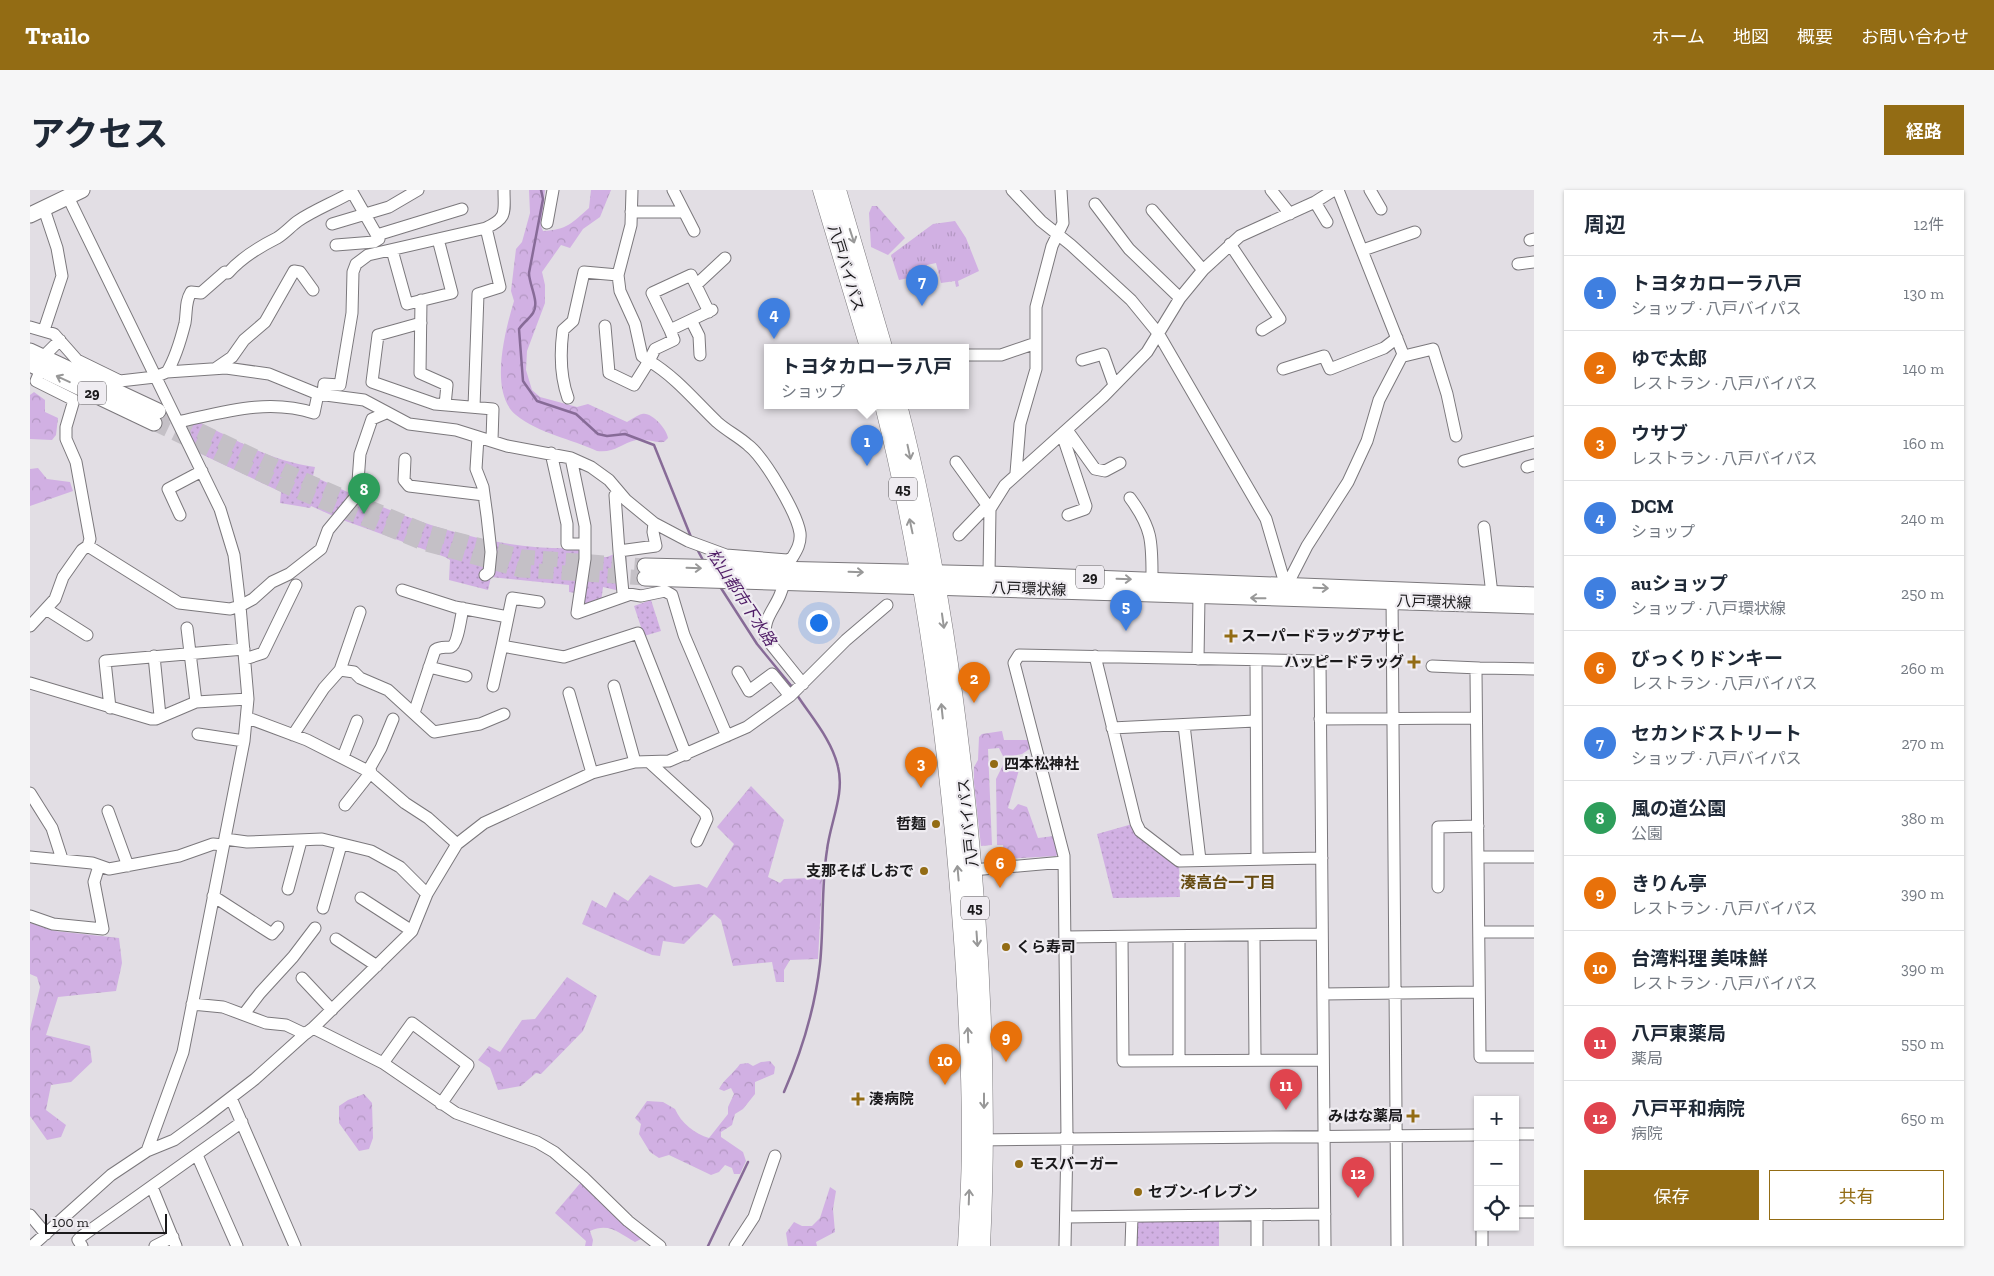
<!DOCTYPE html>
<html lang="ja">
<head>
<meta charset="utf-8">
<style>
  :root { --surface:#fff; --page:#f6f6f7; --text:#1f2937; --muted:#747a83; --line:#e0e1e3; --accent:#936c14 }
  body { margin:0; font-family:"Zilla Slab","Noto Sans JP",serif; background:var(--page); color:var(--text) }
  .controls { position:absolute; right:15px; bottom:15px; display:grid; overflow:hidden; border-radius:0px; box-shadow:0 1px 4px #0004 }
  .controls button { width:45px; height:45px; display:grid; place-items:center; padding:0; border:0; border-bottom:1px solid var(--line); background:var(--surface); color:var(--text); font:25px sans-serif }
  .scale { position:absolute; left:15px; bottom:12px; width:122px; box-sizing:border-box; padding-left:5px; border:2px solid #1a191b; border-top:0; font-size:14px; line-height:18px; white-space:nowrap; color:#1a191b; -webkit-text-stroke:4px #efecf1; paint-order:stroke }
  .you { position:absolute; left:788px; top:432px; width:18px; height:18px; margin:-12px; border:4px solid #fff; border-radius:50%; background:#1a73e8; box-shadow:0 0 0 8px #1a73e833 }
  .badge { display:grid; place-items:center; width:32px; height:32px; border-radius:50%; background:var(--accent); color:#fff; font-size:16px; font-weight:700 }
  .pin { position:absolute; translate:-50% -41px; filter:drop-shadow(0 1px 2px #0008) }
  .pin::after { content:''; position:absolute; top:26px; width:18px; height:15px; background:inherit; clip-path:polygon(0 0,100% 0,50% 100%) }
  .popup { position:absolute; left:734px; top:154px; width:205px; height:65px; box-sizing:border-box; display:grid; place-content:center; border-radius:0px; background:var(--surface); filter:drop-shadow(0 1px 4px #0005); font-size:16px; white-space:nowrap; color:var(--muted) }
  .popup b { font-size:19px; color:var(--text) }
  .popup::after { content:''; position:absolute; left:50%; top:100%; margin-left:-10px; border:10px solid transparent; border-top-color:var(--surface) }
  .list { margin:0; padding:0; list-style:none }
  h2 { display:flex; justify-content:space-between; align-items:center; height:65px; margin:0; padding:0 20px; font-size:21px }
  h2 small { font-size:16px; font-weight:400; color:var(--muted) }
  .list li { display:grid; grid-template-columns:32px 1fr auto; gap:15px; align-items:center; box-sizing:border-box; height:75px; padding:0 20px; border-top:1px solid var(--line) }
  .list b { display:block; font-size:19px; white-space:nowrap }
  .list p { margin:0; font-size:16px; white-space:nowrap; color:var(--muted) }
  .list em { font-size:16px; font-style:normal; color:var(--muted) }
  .actions { display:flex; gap:10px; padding:15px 20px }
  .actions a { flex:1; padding:11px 0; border:1px solid var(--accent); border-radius:0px; text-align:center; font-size:18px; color:var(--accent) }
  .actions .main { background:var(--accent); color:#fff }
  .icon { flex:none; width:28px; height:28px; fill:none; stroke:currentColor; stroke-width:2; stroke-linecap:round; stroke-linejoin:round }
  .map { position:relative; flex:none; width:1504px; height:1056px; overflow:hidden; border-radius:0px }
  header { display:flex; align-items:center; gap:30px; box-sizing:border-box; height:70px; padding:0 25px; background:var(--accent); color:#fff }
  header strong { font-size:24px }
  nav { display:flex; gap:28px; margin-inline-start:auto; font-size:18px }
  .intro { display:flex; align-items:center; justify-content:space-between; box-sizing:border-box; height:120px; padding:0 30px }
  h1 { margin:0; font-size:35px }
  .button { padding:12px 22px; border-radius:0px; background:var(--accent); color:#fff; font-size:18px; font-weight:700 }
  main { display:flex; gap:30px; padding:0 30px }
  aside { flex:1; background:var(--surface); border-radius:0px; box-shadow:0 1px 4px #0004 }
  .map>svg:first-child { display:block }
</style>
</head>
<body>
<header>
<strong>Trailo</strong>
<nav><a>ホーム</a><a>地図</a><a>概要</a><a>お問い合わせ</a></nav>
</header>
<div class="intro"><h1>アクセス</h1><a class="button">経路</a></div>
<main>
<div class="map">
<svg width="1504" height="1056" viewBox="0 0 1504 1056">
  <defs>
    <pattern id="grass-tufts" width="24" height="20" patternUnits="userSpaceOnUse" patternTransform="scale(1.25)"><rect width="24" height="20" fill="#d1b0e3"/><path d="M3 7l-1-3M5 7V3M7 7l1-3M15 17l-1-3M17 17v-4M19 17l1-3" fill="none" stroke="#b397c2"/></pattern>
    <pattern id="forest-crowns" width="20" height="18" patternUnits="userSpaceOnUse" patternTransform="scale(1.25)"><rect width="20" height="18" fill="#d1b0e3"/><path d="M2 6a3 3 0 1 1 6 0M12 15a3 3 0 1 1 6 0" fill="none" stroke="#b397c2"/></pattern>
    <pattern id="park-dots" width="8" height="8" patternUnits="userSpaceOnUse" patternTransform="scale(1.25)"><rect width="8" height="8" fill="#d1b0e3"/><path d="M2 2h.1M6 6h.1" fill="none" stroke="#b397c2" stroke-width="1.8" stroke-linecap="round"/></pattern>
  </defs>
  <rect width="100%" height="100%" fill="#e2dee4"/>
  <path fill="url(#grass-tufts)" d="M925 31 936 48 949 81 928 91 929 96 926 97 925 91 911 93 906 73 897 75 898 84 869 90 861 65 903 34Z"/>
  <path fill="url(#forest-crowns)" d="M499 0H515L511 36 513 41C537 40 542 33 559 18L561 0H581L570 27 553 39 540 58 531 55 512 82 515 95V113L497 161 496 180 502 200 510 207 547 217 558 214 597 232C601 230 607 225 612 224 621 221 637 239 638 248L634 252C624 253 616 248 606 250 590 254 585 263 567 261 541 249 508 243 486 225 458 202 476 138 484 111L481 101 486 59 492 52 500 23Z
    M842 16H847L875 48 858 65 841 57 839 23Z
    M4 202 15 210V222L28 228 26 245 22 250 0 249V205Z
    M8 278 17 289 40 292 43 301 0 316V279Z
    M972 541 974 550H999L1001 558 992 564 974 568 969 558 958 559 962 655 951 656 944 593V577L948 570 949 547 952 544Z
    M975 571 989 580 978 618 983 620 988 614 997 617 1008 648 1024 646 1028 663 1026 666 975 669 973 655H967L966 589Z
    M721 596 754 630 738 687 750 693 754 689 780 688 786 678H793L788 769 760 770 754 780V792H746L742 772 703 776 691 730 684 724 654 754 633 751 630 766 622 765 552 734 562 710 576 718 584 702 598 711 620 685 644 697 669 694 677 698 704 654 687 637Z
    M0 733 25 741 89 748 92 773 86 801 28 807 16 845 60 856 62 872 41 892 21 895 16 920 36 935 31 947 17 950 0 926V839L10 797 7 787 0 784Z
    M537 787 567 806 553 841 511 884 506 883 491 896 468 900 460 878 448 870 459 856 470 862 492 830 505 829Z
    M740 871 745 877 744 884 725 892V904L713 919 705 924 702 935 691 942V947L713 962 716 971 710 984H704L702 978 695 975 689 982 681 985 639 965 629 968 620 962 609 944 611 934 605 928 617 911 633 912 645 919C651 933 665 944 679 948L698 924V917L704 904 701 898 694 901 689 899C695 888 703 884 710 874L718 873 723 876 731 872Z
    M334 904 342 913 343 948 339 959 329 961 309 933V916L318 910Z
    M552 991 611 1045V1049L605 1052C589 1043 579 1032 560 1041L563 1050 562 1056H555L556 1051 525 1023Z
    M800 997 806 1001 803 1019 805 1042 786 1052 787 1056H758L756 1043 764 1032 772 1036H782L790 1028Z"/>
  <path fill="url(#park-dots)" d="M167 231C204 249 243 272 285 277L283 286C369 327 456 362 552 358L553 367H577L587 363 590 401 573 397 571 412 558 417 552 414V404L539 402V395L461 387 458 400 419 390 420 370 415 367 310 329 281 316 280 318 250 313 251 302 169 263 155 236Z
    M621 410 631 441 614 446 604 416Z
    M1106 633 1149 671 1150 707 1083 708 1067 644Z
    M1189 1026V1056H1101L1102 1027Z"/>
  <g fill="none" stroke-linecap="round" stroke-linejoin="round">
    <path stroke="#876b97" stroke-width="2.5" d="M511 0 513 9 499 83C499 95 510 112 503 123 499 129 493 133 489 139L493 191 507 211 546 224 568 244 577 246 595 244 624 255 661 347
      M667 359 674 372
      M689 395 727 454 763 498
      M754 902C771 863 785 817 790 774 794 736 791 698 797 660 800 633 815 604 808 577 802 550 782 528 767 505
      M678 1056 718 972"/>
    <path stroke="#c4c0c6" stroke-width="15" stroke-dasharray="15 8" stroke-linecap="butt" d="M128 221 279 292 397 342 493 367 615 376
      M124 233 262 299 393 353 491 380 615 388"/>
    <defs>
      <path id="minor" d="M643 0 664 41
        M982 0 1011 31 1041 55 1101 110 1128 143 1236 329 1256 397
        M1241 0 1260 24
        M1340 0 1351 19
        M38 7 190 319 204 365 210 416 218 509 214 551 153 862 117 961
        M1285 12 1297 32
        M1065 14 1099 59 1150 108
        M14 19 27 58 32 86 14 140
        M1122 20 1173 80
        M601 22H654
        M517 33 523 0
        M302 34 359 17 388 0
        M347 45 432 19
        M1500 50 1504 49
        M1200 54 1250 129 1232 140
        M306 55 344 52 349 49 321 0
        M362 60 377 114 422 103 408 49
        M1333 60 1385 42
        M1488 74 1504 72
        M666 95 695 68
        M391 110 390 183 417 195 415 215
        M682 120 640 140 644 150 625 159 619 171C646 187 665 211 687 232 697 241 708 246 718 255 734 267 767 323 770 343 771 353 767 360 762 368L757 370C756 381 755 394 750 405 744 420 732 430 736 448L773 494
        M661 130 669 146 670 165
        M391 133 348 145 342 192 405 214 463 219 462 250
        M575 136 579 183 604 195 619 171 612 166 605 134 590 101 588 85 601 35 602 0
        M0 137 24 144 47 170 90 191 125 187 137 182 196 178 239 184 288 204 334 210 379 234 426 240 477 256 541 268 561 277 579 290 596 310 624 333 658 351 696 365 757 370
        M640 140 622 103 661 85 679 122
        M1373 164 1374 166 1403 159 1417 204 1426 246
        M936 165H971L1006 153
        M13 167 30 150
        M1052 170 1073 164 1084 195
        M186 178 202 167 214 150 235 132 264 81 270 82 283 100
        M11 179 6 191 44 210 36 237V249L46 272 60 349 58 356 149 413 200 419 210 416 223 409 242 392 259 384 291 359 298 340 327 305 330 264 342 229 356 223
        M1253 179 1294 166 1300 179 1354 158 1367 148
        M137 182C146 167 151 149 155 133 157 121 155 112 161 102L171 103 195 82 198 83C212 67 229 57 247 48 255 43 261 36 268 31 284 20 305 12 322 2
        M293 203 294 194 310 195 322 123 323 82 326 74 338 65 456 38C478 28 474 22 474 0
        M538 208C530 186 530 163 533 140L543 131 554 82 588 85
        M444 217 448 104 470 97 456 38
        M148 232C194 222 238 208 284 223L288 204
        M1037 240 1065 279 1075 281 1090 273
        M1032 244 1056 316 1055 319 1038 325
        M448 247 446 279 453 297 457 326 461 362 459 382 455 385
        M521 263 537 334V354H555
        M541 268 555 336V369L547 423 598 405
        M375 269 374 290 379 296 454 305
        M1434 271 1504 252
        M926 272 960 319
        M1497 277 1504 275
        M986 283 990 234 1006 179V117L1022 56 1033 33 1031 0
        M585 305 589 361
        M1100 308C1123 339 1122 353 1122 389
        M150 325 138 299 172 281
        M624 333 623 342 626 356 589 361 593 403 611 406 635 401 642 405 654 445 697 546
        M1454 337 1462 404
        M929 345 957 316
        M959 384 960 319 975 295 1073 207 1117 162 1150 108 1173 80 1210 46 1285 12 1304 0
        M1256 397 1277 356 1318 292 1337 251 1349 210 1373 164 1308 0
        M372 400 425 417 478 427
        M1362 405 1367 1056
        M509 412 482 408 472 456 534 467 608 443 656 565
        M16 419 57 445
        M0 436 25 409 33 387 52 360 58 356
        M157 438 166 512
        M124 466 130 526
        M1065 466 1106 633 1110 641 1149 671 1292 668
        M215 469 233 463 266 395
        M1168 469 1169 406
        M1226 470 1227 669
        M1402 476 1449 478
        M399 477 436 486
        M1504 479 1449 478 1446 482 1450 867H1504
        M310 480 324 482 330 488 358 500 404 542 450 534 474 524
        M708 482 719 501 742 484 760 506
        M0 493 121 529H126L166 512 218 509
        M463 496 472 456
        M584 496 605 572
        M539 503 562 583
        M80 518 75 471 214 459
        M384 523 405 460C411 456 415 458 421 457 428 454 431 426 433 418
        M218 528 277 550 338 581 375 613 398 628 427 654
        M1290 529 1446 528
        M1154 535 1170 670
        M1082 538 1225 531
        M168 544 214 551
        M263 545 294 498 310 480 330 422
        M313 567 327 531
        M619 572 675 623 677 629 667 651
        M338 581 351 558 363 529
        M0 603 22 638 32 669
        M315 615 341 582
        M78 621 98 676
        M195 649 217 652 292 649 341 661 370 677 397 704
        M0 667 62 673 79 679 149 666 183 654 193 655
        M1449 667H1504
        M942 680 1034 672
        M1408 697V637L1448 636
        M258 699 271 651
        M183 706 242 744 248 737
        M331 708 382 741
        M293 718 311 655
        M0 726 23 734 73 739 64 692 69 676
        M1449 742H1504
        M1149 746V870
        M1224 746 1225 869
        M1035 747 1292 744
        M1092 747 1093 871 1293 870
        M306 749 347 776
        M272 788 302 820
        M1293 804 1449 802
        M162 814 193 817 236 833 256 835 275 844
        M214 824 230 803 263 767 285 738
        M283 838 353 873 426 923 507 952 524 962 554 988 598 1031 630 1056
        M353 873 382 833 438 875 411 914
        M201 908 265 1056
        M1485 944H1504
        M947 950 1448 945
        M167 965 207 1056
        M122 997 146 1056
        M1485 1022H1504
        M0 1025 16 1044
        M1227 1025V1056
        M1036 1027 1295 1024
        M1452 1037V1056
        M2 1056 81 985 117 961 144 950 173 929 225 889 275 844 283 838 382 741 397 704 427 654 454 633 562 583 605 572 639 571 717 537 760 506 816 450 857 415
        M52 1056 48 1050 52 1046 212 932
        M125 1056 143 1047
        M705 1056 724 1027 745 966
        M1035 1056 1037 948 1034 666 984 473 989 465 1290 471 1295 1056
        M1101 1056 1102 1027"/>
      <path id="major" d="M0 25 52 0
        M0 161 128 221
        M0 174 124 233
        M615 376 959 384 1504 405
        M615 388 1504 416"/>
      <path id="highway" d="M792 0 839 157
        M807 0 853 157
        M854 215C890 359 911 504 925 652 934 750 941 850 941 950 941 985 939 1021 937 1056
        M868 215C903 351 924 490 938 630 952 772 958 914 951 1056"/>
    </defs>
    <use href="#minor" stroke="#7b787c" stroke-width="13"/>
    <use href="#major" stroke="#7b787c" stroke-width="17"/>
    <use href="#highway" stroke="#7b787c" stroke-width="19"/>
    <use href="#minor" stroke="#fff" stroke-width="11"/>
    <use href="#major" stroke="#fff" stroke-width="15"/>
    <use href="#highway" stroke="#fff" stroke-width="18"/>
  </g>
  <defs><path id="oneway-shaft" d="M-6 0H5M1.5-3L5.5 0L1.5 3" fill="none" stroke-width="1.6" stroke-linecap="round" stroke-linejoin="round" transform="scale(1.25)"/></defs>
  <g stroke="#989898">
    <use href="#oneway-shaft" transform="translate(822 46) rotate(72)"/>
    <use href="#oneway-shaft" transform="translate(33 189) rotate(-155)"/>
    <use href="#oneway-shaft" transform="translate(879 262) rotate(78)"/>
    <use href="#oneway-shaft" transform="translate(881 336) rotate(-102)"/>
    <use href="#oneway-shaft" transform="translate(664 378) rotate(2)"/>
    <use href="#oneway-shaft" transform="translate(826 382) rotate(2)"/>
    <use href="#oneway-shaft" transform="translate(1094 389) rotate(2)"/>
    <use href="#oneway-shaft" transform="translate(1291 398) rotate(2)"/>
    <use href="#oneway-shaft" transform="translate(1228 408) rotate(-179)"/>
    <use href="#oneway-shaft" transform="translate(913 431) rotate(82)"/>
    <use href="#oneway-shaft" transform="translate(912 521) rotate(-96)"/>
    <use href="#oneway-shaft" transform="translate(928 683) rotate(-95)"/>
    <use href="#oneway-shaft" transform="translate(947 749) rotate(86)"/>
    <use href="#oneway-shaft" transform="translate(938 845) rotate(-92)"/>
    <use href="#oneway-shaft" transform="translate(954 911) rotate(90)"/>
    <use href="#oneway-shaft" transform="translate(939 1007) rotate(-88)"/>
  </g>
  <g fill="#936c14" stroke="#efecf1" stroke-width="2">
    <path d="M1198.5 438.5h5v5h5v5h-5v5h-5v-5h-5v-5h5z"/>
    <path d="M1381.5 464.5h5v5h5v5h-5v5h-5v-5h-5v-5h5z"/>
    <circle cx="964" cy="574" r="5"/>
    <circle cx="906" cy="634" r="5"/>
    <circle cx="894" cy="681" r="5"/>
    <circle cx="976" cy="757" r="5"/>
    <path d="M825.5 901.5h5v5h5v5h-5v5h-5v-5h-5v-5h5z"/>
    <path d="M1380.5 918.5h5v5h5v5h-5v5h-5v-5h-5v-5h5z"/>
    <circle cx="989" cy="974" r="5"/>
    <circle cx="1108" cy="1002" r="5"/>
  </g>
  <g text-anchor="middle" stroke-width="4.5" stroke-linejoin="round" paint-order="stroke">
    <g fill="#efecf1" stroke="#5a585b" stroke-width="1">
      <rect x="48" y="191.5" width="28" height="23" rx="4"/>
      <rect x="859" y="287.5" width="28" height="23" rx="4"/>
      <rect x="1046" y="375.5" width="28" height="23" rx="4"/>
      <rect x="931" y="706.5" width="28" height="23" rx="4"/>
    </g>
    <g font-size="14" font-weight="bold" fill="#1a191b">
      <text x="62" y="208">29</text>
      <text x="873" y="304">45</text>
      <text x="1060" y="392">29</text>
      <text x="945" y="723">45</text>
    </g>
    <g font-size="15" fill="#1a191b" stroke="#efecf1">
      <text transform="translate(816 78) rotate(73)" y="5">八戸バイパス</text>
      <text transform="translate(999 399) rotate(2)" y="5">八戸環状線</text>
      <text transform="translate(1404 412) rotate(2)" y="5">八戸環状線</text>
      <text transform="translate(938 633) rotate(-96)" y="5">八戸バイパス</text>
    </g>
    <g font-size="15" font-weight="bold" fill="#1a191b" stroke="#efecf1" text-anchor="start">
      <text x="1211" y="451">スーパードラッグアサヒ</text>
      <text x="1374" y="477" text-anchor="end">ハッピードラッグ</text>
      <text x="974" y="579">四本松神社</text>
      <text x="896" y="639" text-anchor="end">哲麺</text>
      <text x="884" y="686" text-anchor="end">支那そば しおで</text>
      <text x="986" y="762">くら寿司</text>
      <text x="839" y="914">湊病院</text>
      <text x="1373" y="931" text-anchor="end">みはな薬局</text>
      <text x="999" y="979">モスバーガー</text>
      <text x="1118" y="1007">セブン-イレブン</text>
    </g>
    <g font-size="16" font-style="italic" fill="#4f1c66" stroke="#efecf1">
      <text transform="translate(712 407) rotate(57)" y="6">松山都市下水路</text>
    </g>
    <g font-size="16" font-weight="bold" fill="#664b11" stroke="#efecf1">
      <text x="1198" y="698">湊高台一丁目</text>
    </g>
  </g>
</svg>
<div class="controls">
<button>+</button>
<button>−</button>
<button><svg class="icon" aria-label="locate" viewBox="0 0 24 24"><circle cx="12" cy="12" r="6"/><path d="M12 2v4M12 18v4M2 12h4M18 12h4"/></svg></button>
</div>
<div class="scale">100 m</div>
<div class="you"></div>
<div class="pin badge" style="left:837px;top:276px;background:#3f7fe0">1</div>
<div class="popup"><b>トヨタカローラ八戸</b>ショップ</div>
<div class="pin badge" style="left:944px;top:513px;background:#e8710a">2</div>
<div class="pin badge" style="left:891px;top:598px;background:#e8710a">3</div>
<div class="pin badge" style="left:744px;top:149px;background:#3f7fe0">4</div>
<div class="pin badge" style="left:1096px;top:441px;background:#3f7fe0">5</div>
<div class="pin badge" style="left:970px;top:698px;background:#e8710a">6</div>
<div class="pin badge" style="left:892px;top:116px;background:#3f7fe0">7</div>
<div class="pin badge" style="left:334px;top:324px;background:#2e9e5b">8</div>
<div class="pin badge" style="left:976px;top:872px;background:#e8710a">9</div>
<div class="pin badge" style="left:915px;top:895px;background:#e8710a">10</div>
<div class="pin badge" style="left:1256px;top:920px;background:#e0444e">11</div>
<div class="pin badge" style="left:1328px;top:1008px;background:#e0444e">12</div>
</div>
<aside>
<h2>周辺<small>12件</small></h2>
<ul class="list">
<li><span class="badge" style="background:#3f7fe0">1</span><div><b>トヨタカローラ八戸</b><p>ショップ · 八戸バイパス</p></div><em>130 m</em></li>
<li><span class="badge" style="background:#e8710a">2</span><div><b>ゆで太郎</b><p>レストラン · 八戸バイパス</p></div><em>140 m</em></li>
<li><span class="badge" style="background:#e8710a">3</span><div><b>ウサブ</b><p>レストラン · 八戸バイパス</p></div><em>160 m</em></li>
<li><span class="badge" style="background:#3f7fe0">4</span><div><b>DCM</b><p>ショップ</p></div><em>240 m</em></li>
<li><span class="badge" style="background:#3f7fe0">5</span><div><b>auショップ</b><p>ショップ · 八戸環状線</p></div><em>250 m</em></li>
<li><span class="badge" style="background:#e8710a">6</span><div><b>びっくりドンキー</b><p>レストラン · 八戸バイパス</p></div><em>260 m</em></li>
<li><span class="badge" style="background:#3f7fe0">7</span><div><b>セカンドストリート</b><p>ショップ · 八戸バイパス</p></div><em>270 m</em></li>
<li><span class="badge" style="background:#2e9e5b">8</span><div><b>風の道公園</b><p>公園</p></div><em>380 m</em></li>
<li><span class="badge" style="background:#e8710a">9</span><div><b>きりん亭</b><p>レストラン · 八戸バイパス</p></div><em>390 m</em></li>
<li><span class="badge" style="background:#e8710a">10</span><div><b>台湾料理 美味鮮</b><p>レストラン · 八戸バイパス</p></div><em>390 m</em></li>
<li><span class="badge" style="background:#e0444e">11</span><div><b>八戸東薬局</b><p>薬局</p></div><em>550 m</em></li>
<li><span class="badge" style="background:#e0444e">12</span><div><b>八戸平和病院</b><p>病院</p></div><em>650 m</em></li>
</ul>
<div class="actions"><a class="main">保存</a><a>共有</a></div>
</aside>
</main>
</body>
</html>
